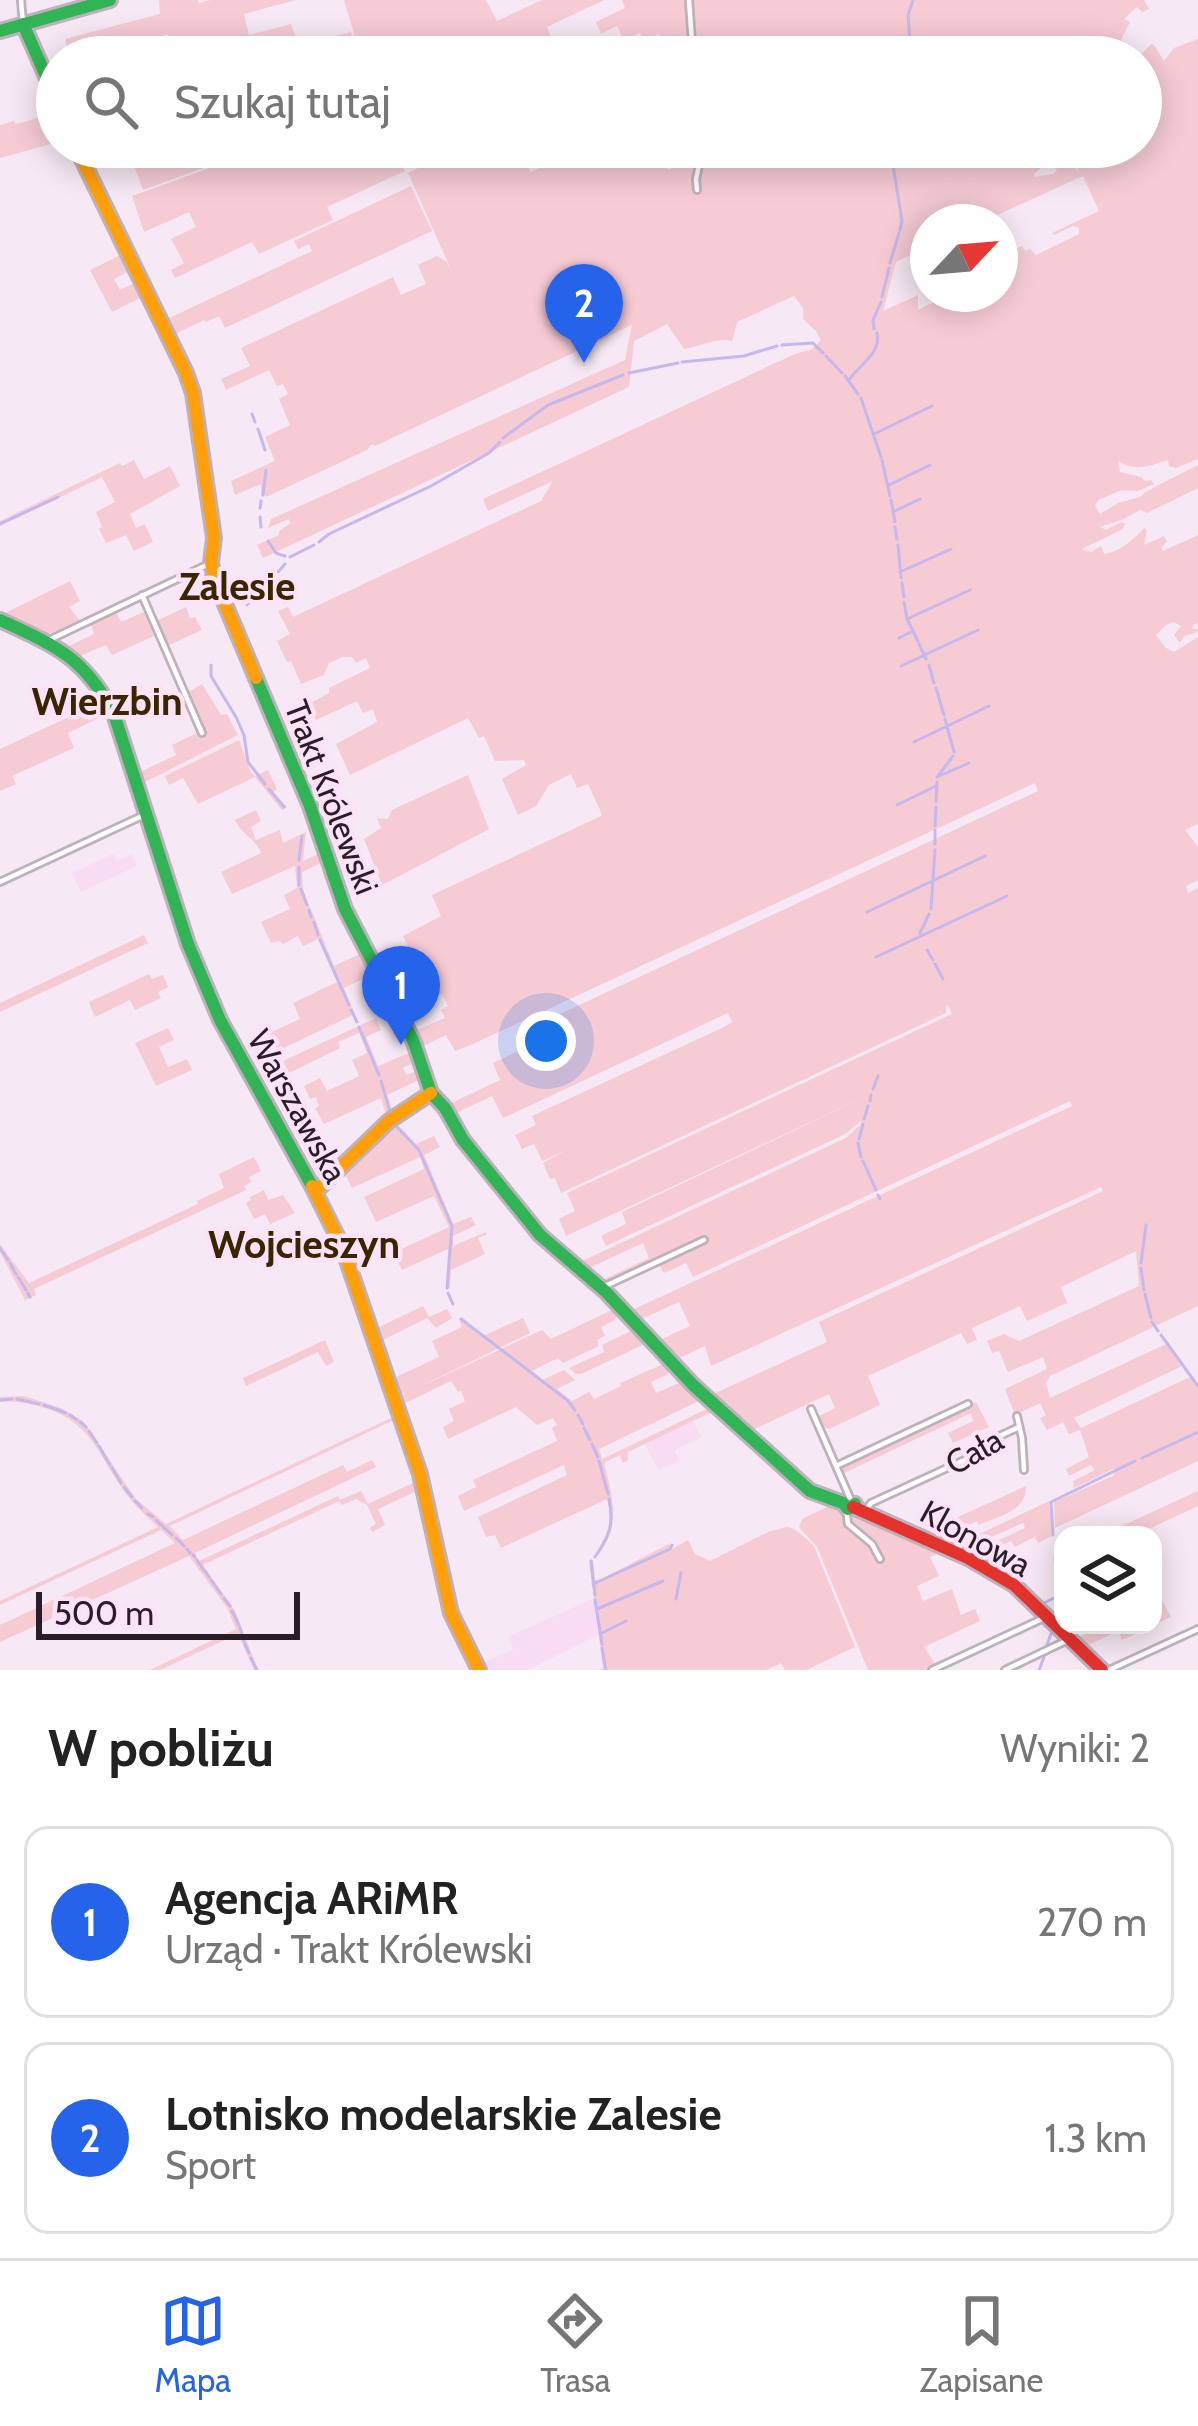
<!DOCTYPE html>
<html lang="pl">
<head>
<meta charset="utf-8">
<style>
  :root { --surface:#fff; --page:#f2f2f2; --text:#222; --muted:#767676; --line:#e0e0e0; --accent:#2563eb }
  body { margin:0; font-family:Cabin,sans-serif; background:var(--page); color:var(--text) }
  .controls { position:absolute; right:36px; bottom:36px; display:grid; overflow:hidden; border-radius:24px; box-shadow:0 6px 30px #0003 }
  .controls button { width:108px; height:108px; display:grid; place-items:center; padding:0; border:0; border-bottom:3px solid var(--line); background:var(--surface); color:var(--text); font:60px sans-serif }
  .compass { position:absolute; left:910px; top:204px; width:108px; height:108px; border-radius:50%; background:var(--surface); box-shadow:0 6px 30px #0003; rotate:64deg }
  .scale { position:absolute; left:36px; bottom:30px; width:264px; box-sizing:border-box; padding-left:12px; border:6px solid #291e27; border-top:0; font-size:33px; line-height:42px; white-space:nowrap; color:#291e27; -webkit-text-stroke:9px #fce2f7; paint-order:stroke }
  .you { position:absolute; left:546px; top:1041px; width:42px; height:42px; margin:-30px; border:9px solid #fff; border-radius:50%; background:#1a73e8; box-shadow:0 0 0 18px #1a73e833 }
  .badge { display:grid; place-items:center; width:78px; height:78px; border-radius:50%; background:var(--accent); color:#fff; font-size:39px; font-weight:700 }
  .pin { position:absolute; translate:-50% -99px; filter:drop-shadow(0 3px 6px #0008) }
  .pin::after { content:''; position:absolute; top:63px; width:42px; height:36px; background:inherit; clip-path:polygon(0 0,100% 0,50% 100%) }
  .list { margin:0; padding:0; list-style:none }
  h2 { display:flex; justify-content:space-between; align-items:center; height:156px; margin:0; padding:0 48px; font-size:51px }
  h2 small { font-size:39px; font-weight:400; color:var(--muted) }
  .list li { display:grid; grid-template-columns:78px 1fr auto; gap:36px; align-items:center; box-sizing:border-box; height:192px; margin:0 24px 24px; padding:0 24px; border:3px solid var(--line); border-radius:24px }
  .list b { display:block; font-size:45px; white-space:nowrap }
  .list p { margin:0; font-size:39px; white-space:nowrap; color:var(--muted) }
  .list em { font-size:39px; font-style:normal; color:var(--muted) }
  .icon { flex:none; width:66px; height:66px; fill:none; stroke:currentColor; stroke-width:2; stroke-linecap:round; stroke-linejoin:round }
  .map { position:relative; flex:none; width:1198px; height:1670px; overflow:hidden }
  .search { position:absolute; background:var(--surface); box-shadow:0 6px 30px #0003; left:36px; right:36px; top:36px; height:132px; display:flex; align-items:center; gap:30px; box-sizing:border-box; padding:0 42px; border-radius:66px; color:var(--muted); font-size:45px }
  .sheet { height:588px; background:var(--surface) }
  nav { display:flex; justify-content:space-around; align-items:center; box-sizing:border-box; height:168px; border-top:3px solid var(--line); background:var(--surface); font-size:33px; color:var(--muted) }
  nav a { display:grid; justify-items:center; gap:6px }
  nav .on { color:var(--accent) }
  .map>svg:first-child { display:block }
</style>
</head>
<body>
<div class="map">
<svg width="1198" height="1670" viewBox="0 0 1198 1670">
  <rect width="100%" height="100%" fill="#f6e8f4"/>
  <path fill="#f8dcf3" d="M113 854 117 861 132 854 137 866 81 892 72 873Z
    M693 1421 701 1437 675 1450 679 1461 658 1470 645 1444Z
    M594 1598 598 1635 527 1670H484L481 1664 513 1649 508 1637Z"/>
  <path fill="#f6cbd4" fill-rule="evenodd" d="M159 0H197L199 3 211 0H296L244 14 249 35 291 24 299 45 351 32 358 57H168L174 55 168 34 137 43 140 57H70L65 39 160 14Z
    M344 0H486L497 21 542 0H604L547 27 553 42 521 57H361Z
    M622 0H687L690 41 667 49 659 34 645 41 640 33 624 41 617 26 601 34 596 22 625 8Z
    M691 0H1144L1149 9 1142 12 1137 7 1124 19 1130 22 1121 40 1131 52 1130 57H695Z
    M1198 39V459L1176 468 1169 466 1168 460C1149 466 1135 472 1118 461L1120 472 1141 477 1145 481 1151 480 1154 484 1138 491 1122 490 1098 500 1095 506 1100 514 1118 503 1140 497 1147 491 1198 465V488L1147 513 1140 510 1124 519 1100 527 1106 530 1121 522 1125 524 1123 529 1082 549 1091 552 1101 546 1104 554C1120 552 1134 539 1144 528L1147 531 1144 545 1164 536 1167 541 1161 548 1163 551 1198 535V623L1193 625 1192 629H1198V632L1184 636 1180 643 1174 635 1181 626 1174 622 1166 625 1156 635 1166 648 1174 652 1198 637V824L1185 830 1198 847V880L1186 886 1188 893 1198 888V1306L1050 1376 1046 1383 1050 1398 1166 1344 1182 1366 1074 1418 1081 1428 1190 1377 1198 1387V1461L1055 1528 1054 1502 1113 1476 1117 1470 1113 1469 1074 1488 1073 1481 1095 1470 1091 1465 1069 1476 1066 1469 1089 1457 1080 1430 1069 1434 1063 1422 1047 1430 1040 1418 1046 1415 1040 1403 1015 1415 1005 1389 1047 1369 1043 1357 1008 1372 999 1351 992 1353 987 1341 1004 1334 1019 1341 1139 1286 1136 1251 1061 1287 1067 1303 1027 1321 1020 1306 972 1328 977 1340 967 1344 961 1333 868 1376 880 1405 829 1429 824 1427 819 1416 835 1408 829 1394 750 1431 709 1396 827 1342 819 1322 1103 1191 1101 1187 711 1366 705 1346 675 1360 658 1341 690 1326 679 1302 639 1320 630 1311 1072 1106 1070 1101 693 1277 686 1263 664 1273 658 1264 606 1288 599 1282 649 1258 643 1243 585 1270 578 1263 846 1138 860 1125 861 1121 845 1134 606 1246 601 1236 626 1224 622 1212 873 1093 566 1236 559 1219 575 1211 567 1193 952 1014 948 1005 946 1006V1013L561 1193 555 1178 550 1179 543 1163 565 1151 542 1161 534 1144 522 1149 515 1135 536 1125 532 1116 724 1027 732 1022 728 1013 503 1118 492 1096 452 1115 447 1105 500 1080 493 1063 534 1044 528 1029 1038 791 1035 783 473 1044 455 1051 446 1035 419 1048 412 1032 445 1018 441 1010 448 1006 442 994 436 996 423 970 420 971 403 936 441 916 432 895 601 816V812L588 784 577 788 571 774 549 785 536 806 518 815 502 779 526 765 524 760 495 761 484 736 479 738 468 718 350 775 336 744 377 722 373 709 363 713 357 701 316 720 309 704 329 693V688L370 668 366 658 356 663 352 657H342L329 663 324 675 301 684 291 661 287 662 277 641 290 634 278 611 288 607 293 617 541 501 553 481 488 511 483 499 795 354 812 349 821 340 816 331 803 319V308L794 296 737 322 732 341C716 337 701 347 684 349L667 324 634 341 629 387 263 558 257 545 279 535V531L291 523 289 519 268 528 271 519 625 360 632 325 375 446 372 444 367 450 266 497 265 494 261 496V484L235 495 231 481 275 461 265 437 290 425 279 399 288 394 283 384 277 386 269 370 226 390 221 379 250 366 241 348 393 277 401 295 426 284 418 265 437 256 446 261 452 272 408 173 460 147H561L527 165 531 172 568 155 575 167 617 147H675L664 153 667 161 664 163 668 170 700 157 705 147H1064L1067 154 1043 166 1034 174 1035 177 1053 174 1057 170 1051 164 1058 161 1060 164 1071 162 1080 174 1068 147H1141V57H1139L1151 44 1154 45 1164 61 1174 48ZM1083 176 1099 211 1052 233 1054 235 1073 226 1079 228V234L1036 255 1030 249 1025 251 1022 246 1000 257V294H935L936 301 918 310V295L883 311 896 262 928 247V222H982Z
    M57 113V122L42 126 44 135 49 134 51 144 0 158V125L14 121 16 124Z
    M140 147H394L405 171 327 207 333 220 259 254 252 242 175 278 171 270 184 263 171 239 196 227 189 212 144 232 132 196 229 161 228 159 143 190 130 156 141 152Z
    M411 186 432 231 225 328 219 316 206 322 204 320 171 336 163 321 312 251 309 244 298 249 294 241Z
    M123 254 131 270 114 279 120 290 137 282 144 296 112 312 90 270Z
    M134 460 144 479 170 466 180 486 130 514 136 528 145 524 153 542 134 551 126 535 106 543 99 529 102 527 96 512 115 502 102 477 0 526V521L120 463 122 466Z
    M70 581 80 601 69 607 80 621 46 635 1 615Z
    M186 607 190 618 195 617 202 630 165 647 156 621Z
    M116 611 121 622 146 611 154 636 112 655 106 645 80 656 67 647 94 634 91 623Z
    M202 684 221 715 227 714 238 735 141 784 138 773 176 755 172 745 199 732 187 693Z
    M101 702 107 714 68 733 74 748 12 776 16 784 0 791V749Z
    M239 740 251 773 255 776 268 770 277 789 273 792 287 807 282 810 255 777 198 804 183 778 169 785 165 776Z
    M468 775 489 829 382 885 364 839 381 828 377 818 388 819 392 810Z
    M256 810 261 821 251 827 256 840 280 830 283 843 306 832 303 861 323 852 325 861 302 872 303 890 334 966 364 952 375 973 344 988 355 1014 267 1056 259 1038 300 1019 293 1003 337 982 318 939 303 946 298 936 283 944 280 941 271 943 261 922 290 909 284 895 297 888 295 866 232 894 221 872 261 853C255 838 241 834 235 820Z
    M144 935 148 943 0 1012V1003Z
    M149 974 152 979 163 975 168 987 158 992 161 998 135 1010 130 1000 95 1017 89 1002Z
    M376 1018 381 1030 366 1037 378 1066 414 1051 417 1061 403 1068 406 1075 419 1070 421 1079 387 1095 393 1115 387 1119 381 1098 324 1124 315 1108 319 1106 316 1097 310 1099 304 1086 320 1078 327 1091 359 1076 352 1060 367 1053 359 1033 338 1042 340 1048 289 1073 283 1061Z
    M168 1028 174 1040 159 1047 168 1067 187 1059 192 1070 156 1086 135 1043Z
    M394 1121 416 1144 434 1136 440 1147 424 1155 453 1224 471 1217 476 1225 453 1236V1246L486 1232 487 1234 478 1238 485 1254 451 1270 450 1288 446 1290 448 1249 402 1270 393 1253 449 1227 434 1196 376 1222 364 1197 424 1169 420 1157 352 1188 346 1176 331 1184 380 1132Z
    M254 1157 261 1171 249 1177 251 1182 244 1186 246 1190 34 1289 36 1295 25 1300 0 1252V1244L29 1283 198 1204 197 1201 224 1188 219 1174Z
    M264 1190 268 1200 283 1195 295 1213 270 1224 265 1214 254 1219 246 1203 251 1200 250 1197Z
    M423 1306 429 1317 447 1309 452 1318 436 1328 427 1318 381 1341 377 1328Z
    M614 1309 619 1314 613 1321 601 1327 605 1336 597 1340 599 1346 563 1363 558 1358 530 1372 542 1380 564 1370 575 1380 557 1389 572 1401 589 1392 594 1399 621 1386 620 1383 668 1362 676 1370 651 1382 656 1393 681 1382 682 1378 703 1399 599 1449 602 1459 711 1407 714 1411 628 1452V1460L623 1463 620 1455 604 1463C613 1498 622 1528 595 1558 604 1534 615 1529 607 1499L501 1548 495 1535 486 1537 478 1517 567 1475 564 1465 464 1511 458 1496 476 1487 473 1480 557 1441 552 1428 557 1425 553 1418 537 1425 516 1407 448 1439 443 1427 454 1421 449 1409 465 1401 461 1391 458 1392 451 1381 403 1404 401 1396 405 1393 400 1394 394 1378 439 1357 432 1341 462 1327 459 1319 462 1317 483 1336 523 1318 530 1333 413 1390 542 1330 551 1339Z
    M637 1328 648 1340 647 1343 581 1374H576L569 1368 604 1352 602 1345Z
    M325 1340 334 1362 326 1366 318 1352 246 1386 243 1378Z
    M24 1396 61 1408 83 1421 136 1499 166 1524 395 1416 396 1419 170 1526 183 1540 343 1465 347 1472 372 1460 376 1467 195 1553 199 1561 338 1496 340 1500 361 1491 368 1504 415 1482 417 1491 378 1509 385 1525 372 1532 370 1528 376 1524 367 1505 356 1499 342 1505 339 1501 203 1565 235 1611 258 1670H254L238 1634 160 1670H150L236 1629 227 1608 189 1556 0 1642V1625L175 1543 161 1530 0 1605V1601L158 1527C149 1518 139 1510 131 1500 101 1464 96 1425 48 1409 32 1404 17 1400 0 1402V1397Z
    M976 1402 989 1427 953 1443 948 1433 973 1421 971 1413 842 1474 839 1468 841 1465Z
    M1026 1486C1027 1511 1000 1515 979 1525L977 1521 937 1540 923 1533Z
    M1198 1491V1506L1136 1535H1102Z
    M1049 1501 1052 1536 1038 1543 1035 1537 1015 1547 1011 1541 973 1558 966 1555 1025 1528 1023 1523 959 1551 952 1547Z
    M835 1503 841 1506 844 1523 847 1529 869 1546 877 1560 881 1558 877 1545 852 1524 849 1517 852 1512 946 1550 930 1557 939 1576 917 1586 923 1601 952 1589 961 1615 975 1609 980 1621 924 1647 936 1665 930 1670H868L817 1547 799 1527 802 1519Z
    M786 1527C796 1527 806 1539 814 1546L855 1647 806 1670H785L781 1663 766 1670H599L603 1668 589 1561 593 1560 595 1580H599L669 1544 672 1549 688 1540 695 1554 710 1561 768 1532Z
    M1160 1596 1171 1617 1122 1640 1118 1631 1082 1648 1075 1639 1105 1625H1153V1599Z"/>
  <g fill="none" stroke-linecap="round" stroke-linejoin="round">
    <path stroke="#c4b8ee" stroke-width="3" d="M911 57 908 15 913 0
      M895 147 892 159 902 221 900 230
      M890 263 899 233
      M882 297 889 268
      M874 329 873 320 881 302
      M782 345 813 343 823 353
      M826 356 842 373
      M682 362 744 356 777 346
      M629 373 678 363
      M845 376 858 394
      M849 380C859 365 882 353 877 333
      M861 398 881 457
      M252 414 255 422
      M258 429 265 450
      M874 434 932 406
      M503 438 548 405 623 375
      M882 460 890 496
      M889 485 930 465
      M263 495 266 470
      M891 500 895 522
      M260 508 261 501
      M893 512 920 499
      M260 517 261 527
      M0 524 58 497
      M895 527 897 539
      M268 541 276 553 285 556
      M319 542 329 534 431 486 489 453 500 442
      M898 545 901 578
      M290 557 314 545
      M278 572 285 564
      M900 572 951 549
      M902 583 904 597
      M904 602 907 619 918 641
      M247 605 273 576
      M907 619 970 590
      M899 638 913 631
      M919 644 926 659
      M211 665V676L236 717 244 735 248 762 265 784
      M929 665 934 683
      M901 666 978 630
      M936 688 944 715
      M945 719 954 752
      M914 742 989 706
      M938 776 953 756
      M937 777 969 763
      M269 789 284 807
      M936 802 937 782
      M897 805 936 786
      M935 826 936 807
      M935 844V830
      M299 860 302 836
      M299 867V885
      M301 889 307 905
      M931 909 935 850
      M309 910 311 917
      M867 912 985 856
      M314 922 318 935
      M920 933 929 914
      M320 940 349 1005
      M927 950 933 960
      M876 957 1007 896
      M935 964 943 979
      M351 1010 357 1022
      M359 1027 379 1075
      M381 1081 394 1124 419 1150 452 1226 447 1288
      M873 1089 878 1076
      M870 1101 871 1095
      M864 1119 868 1106
      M859 1139 863 1124
      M858 1143 861 1157
      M863 1161 876 1190
      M878 1195 880 1199
      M0 1248 8 1260
      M10 1263 16 1274
      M1141 1263 1146 1225
      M1141 1268 1144 1290
      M18 1277 26 1290
      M28 1293 30 1297
      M448 1293 453 1304
      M1145 1294 1151 1318
      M461 1319 567 1400 575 1410
      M1152 1322 1158 1331
      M1161 1335 1198 1386
      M17 1399 39 1404
      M0 1400 12 1399
      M44 1405 66 1413
      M70 1415 77 1420
      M578 1415 583 1424
      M80 1422 86 1427
      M584 1428 590 1440
      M89 1431 97 1443
      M592 1444 598 1457
      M99 1446 110 1465
      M1142 1458 1198 1432
      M599 1461 608 1494
      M112 1468 121 1483
      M124 1487 132 1497
      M135 1501 142 1508
      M148 1514 153 1517
      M156 1520 172 1535
      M1053 1535 1051 1502 1135 1461
      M176 1538 184 1546
      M187 1549 190 1553
      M193 1555 195 1557
      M595 1557C610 1536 614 1524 609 1499
      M1055 1558 1056 1568
      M197 1560 203 1569
      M591 1561 595 1595
      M205 1571 209 1577
      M1056 1573 1057 1591
      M211 1580 221 1594
      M593 1584 670 1549 672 1545
      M224 1598 230 1606
      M676 1599 681 1573
      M595 1600 602 1644
      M1040 1605 1056 1597
      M597 1609 663 1581
      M232 1611 239 1625
      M1035 1611 1040 1616
      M1047 1623 1052 1631 1047 1645
      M240 1628 244 1641
      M600 1634 626 1621
      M245 1644 249 1653
      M602 1648 606 1670
      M251 1658 257 1670
      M1039 1670 1044 1657"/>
    <defs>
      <path id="street" d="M21 0 23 24
        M689 0 693 57
        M697 190 696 179 703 147
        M142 595 202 733
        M49 640 211 563
        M0 882 144 815
        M601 1288 704 1240
        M811 1409 850 1498
        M1017 1416 1022 1438 1024 1470
        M836 1466 968 1404
        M846 1508 848 1524 872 1544 880 1559
        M866 1510 871 1503 984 1451 988 1448 991 1440 1019 1427
        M932 1670 1048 1616
        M1005 1670 1070 1639
        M1109 1670 1198 1629"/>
      <path id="fast" d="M23 24 57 101
        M0 31 110 0
        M0 620C56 646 84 657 114 714L188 944 220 1020 312 1186
        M256 678 310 806 345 909 413 1040 431 1093 445 1108 463 1140 540 1235 606 1292 693 1385 810 1491 843 1503 848 1509 855 1504"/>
      <path id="slow" d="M76 147 186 373 193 393 214 538 211 563 214 578 256 678
        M312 1186 342 1246 420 1474 451 1613 479 1670
        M315 1192 389 1121 431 1093"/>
      <path id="jam" d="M853 1507 968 1558 1014 1585 1102 1670"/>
    </defs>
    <use href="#street" stroke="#bdb1bb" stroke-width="10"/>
    <use href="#fast" stroke="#bdb1bb" stroke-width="18"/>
    <use href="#slow" stroke="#bdb1bb" stroke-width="18"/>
    <use href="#jam" stroke="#bdb1bb" stroke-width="18"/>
    <use href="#street" stroke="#fefcfd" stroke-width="4.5"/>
    <use href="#fast" stroke="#30b455" stroke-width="12"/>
    <use href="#slow" stroke="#ff9f0a" stroke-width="12"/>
    <use href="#jam" stroke="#e5322d" stroke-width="12"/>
  </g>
  <g text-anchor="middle" stroke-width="9" stroke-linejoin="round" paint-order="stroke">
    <g font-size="33" fill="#291e27" stroke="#fce2f7">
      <text transform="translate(332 797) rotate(69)" y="12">Trakt Królewski</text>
      <text transform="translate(298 1106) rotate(61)" y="12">Warszawska</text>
      <text transform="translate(974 1451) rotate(-29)" y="12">Cała</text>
      <text transform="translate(976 1538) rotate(29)" y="12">Klonowa</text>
    </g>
    <g font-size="39" font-weight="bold" fill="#3a2500" stroke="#fce2f7">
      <text x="237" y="600">Zalesie</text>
      <text x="107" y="715">Wierzbin</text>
      <text x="304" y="1258">Wojcieszyn</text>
    </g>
  </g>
</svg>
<div class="controls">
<button><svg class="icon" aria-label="layers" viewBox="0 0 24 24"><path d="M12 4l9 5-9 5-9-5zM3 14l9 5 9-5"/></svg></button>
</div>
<svg class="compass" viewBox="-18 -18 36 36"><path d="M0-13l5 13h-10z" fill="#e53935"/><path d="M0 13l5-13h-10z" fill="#767676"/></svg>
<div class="scale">500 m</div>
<div class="you"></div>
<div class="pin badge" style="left:401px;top:1045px">1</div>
<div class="pin badge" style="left:584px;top:363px">2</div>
<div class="search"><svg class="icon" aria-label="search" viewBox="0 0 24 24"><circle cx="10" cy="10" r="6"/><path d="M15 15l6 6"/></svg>Szukaj tutaj</div>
</div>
<section class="sheet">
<h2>W pobliżu<small>Wyniki: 2</small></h2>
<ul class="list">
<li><span class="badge">1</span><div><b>Agencja ARiMR</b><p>Urząd · Trakt Królewski</p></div><em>270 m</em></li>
<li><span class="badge">2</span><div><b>Lotnisko modelarskie Zalesie</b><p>Sport</p></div><em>1.3 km</em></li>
</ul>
</section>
<nav>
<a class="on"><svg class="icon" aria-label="map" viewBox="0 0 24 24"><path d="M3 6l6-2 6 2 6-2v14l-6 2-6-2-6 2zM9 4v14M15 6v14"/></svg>Mapa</a>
<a><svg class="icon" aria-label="directions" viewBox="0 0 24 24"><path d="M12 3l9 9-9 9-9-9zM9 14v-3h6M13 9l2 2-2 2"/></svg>Trasa</a>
<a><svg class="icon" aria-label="saved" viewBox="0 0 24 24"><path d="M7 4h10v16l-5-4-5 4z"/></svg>Zapisane</a>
</nav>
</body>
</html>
